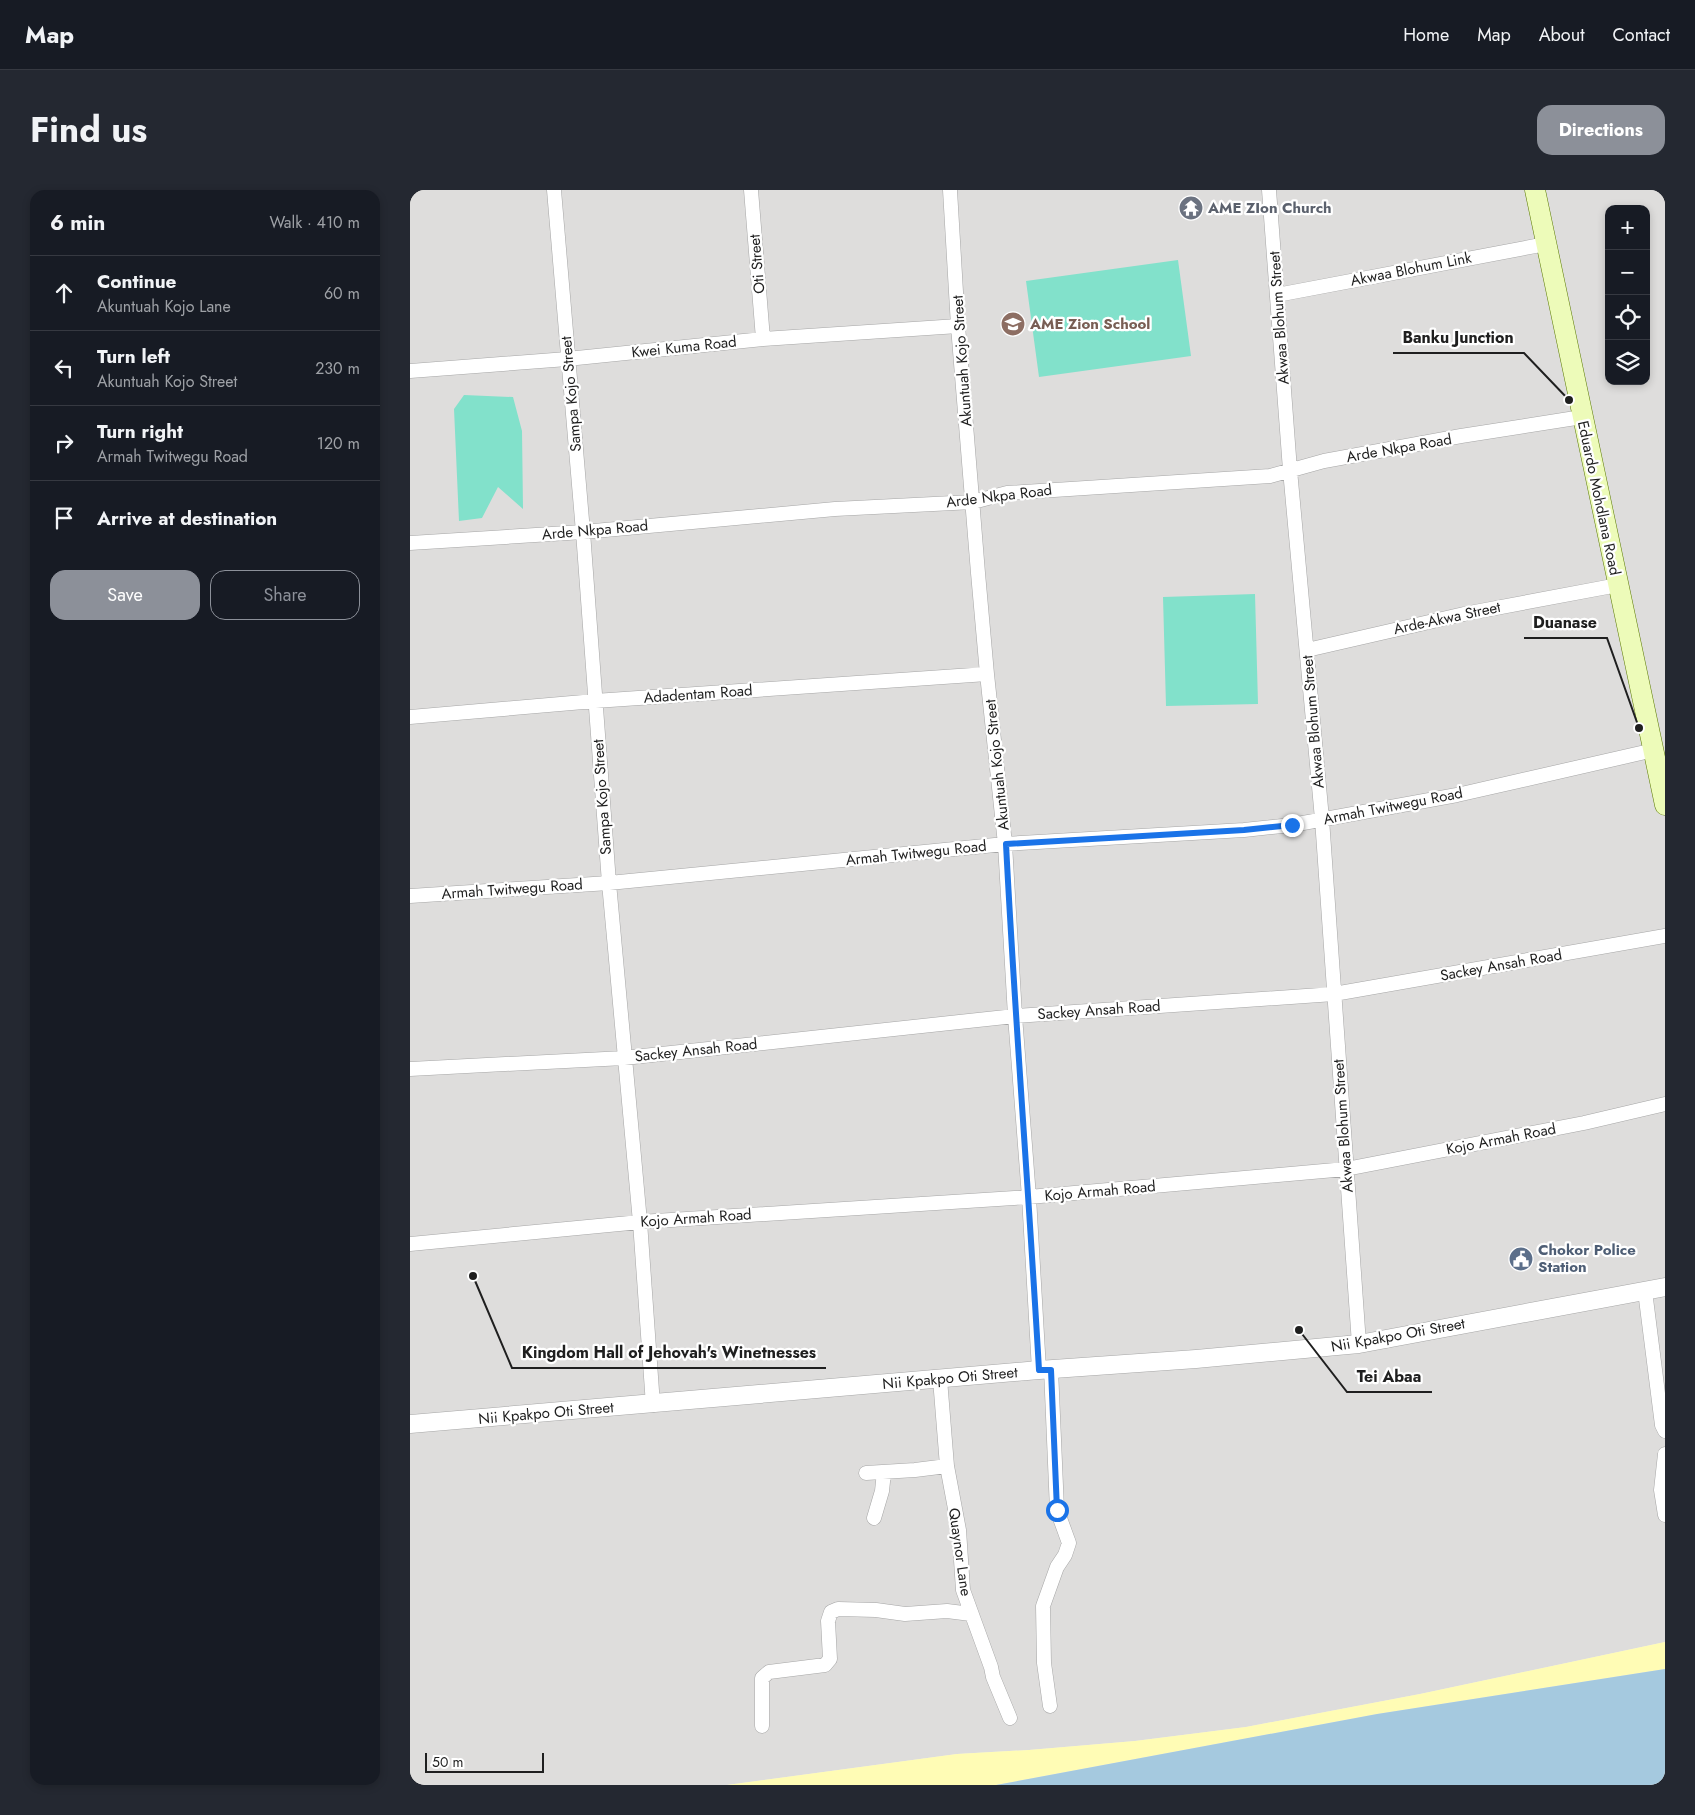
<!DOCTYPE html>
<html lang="en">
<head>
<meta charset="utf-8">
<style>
  :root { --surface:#171b24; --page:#242831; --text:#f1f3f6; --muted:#9ea1a6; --line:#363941; --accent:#8c9099 }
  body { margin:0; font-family:Jost,sans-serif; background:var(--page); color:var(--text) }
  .controls { position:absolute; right:15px; top:15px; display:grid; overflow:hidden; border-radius:10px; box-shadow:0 2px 8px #0003 }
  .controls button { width:45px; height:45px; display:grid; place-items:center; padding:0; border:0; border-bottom:1px solid var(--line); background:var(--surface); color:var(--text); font:25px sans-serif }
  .scale { position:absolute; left:15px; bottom:12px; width:119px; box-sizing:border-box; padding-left:5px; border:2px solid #1f1f1f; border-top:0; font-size:14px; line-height:18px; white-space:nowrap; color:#1f1f1f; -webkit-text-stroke:4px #fff; paint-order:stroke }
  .stop { position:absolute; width:15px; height:15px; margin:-11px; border:4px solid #1a73e8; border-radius:50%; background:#fff }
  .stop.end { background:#1a73e8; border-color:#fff; box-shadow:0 1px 5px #0008 }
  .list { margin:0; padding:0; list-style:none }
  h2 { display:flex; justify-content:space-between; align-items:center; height:65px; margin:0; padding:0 20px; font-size:21px }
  h2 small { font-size:16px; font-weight:400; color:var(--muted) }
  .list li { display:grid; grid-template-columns:32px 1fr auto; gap:15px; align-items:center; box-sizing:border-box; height:75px; padding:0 20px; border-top:1px solid var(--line) }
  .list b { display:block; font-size:19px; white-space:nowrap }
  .list p { margin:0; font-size:16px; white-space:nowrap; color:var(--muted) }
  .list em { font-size:16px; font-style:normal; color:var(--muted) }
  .actions { display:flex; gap:10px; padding:15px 20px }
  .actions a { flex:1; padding:11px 0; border:1px solid var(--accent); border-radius:15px; text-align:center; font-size:18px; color:var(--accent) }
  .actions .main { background:var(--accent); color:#fff }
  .icon { flex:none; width:28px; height:28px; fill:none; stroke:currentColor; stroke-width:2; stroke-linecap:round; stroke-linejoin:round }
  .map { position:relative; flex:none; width:1255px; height:1595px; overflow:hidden; border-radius:15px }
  header { display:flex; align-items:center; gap:30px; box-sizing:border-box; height:70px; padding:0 25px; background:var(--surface); border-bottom:1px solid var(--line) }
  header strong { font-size:24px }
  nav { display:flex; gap:28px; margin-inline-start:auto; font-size:18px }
  .intro { display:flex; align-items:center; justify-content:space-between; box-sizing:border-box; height:120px; padding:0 30px }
  h1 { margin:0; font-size:35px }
  .button { padding:12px 22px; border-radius:15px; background:var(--accent); color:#fff; font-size:18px; font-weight:700 }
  main { display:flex; gap:30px; padding:0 30px }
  aside { flex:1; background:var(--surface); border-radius:15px; box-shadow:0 2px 8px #0003 }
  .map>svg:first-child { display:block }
</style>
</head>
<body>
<header>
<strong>Map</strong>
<nav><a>Home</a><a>Map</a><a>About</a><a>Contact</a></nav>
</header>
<div class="intro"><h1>Find us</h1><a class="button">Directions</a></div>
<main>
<aside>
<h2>6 min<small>Walk · 410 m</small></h2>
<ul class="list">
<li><svg class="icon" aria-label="ahead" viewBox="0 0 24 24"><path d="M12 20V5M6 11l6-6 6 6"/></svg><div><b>Continue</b><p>Akuntuah Kojo Lane</p></div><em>60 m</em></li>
<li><svg class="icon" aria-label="left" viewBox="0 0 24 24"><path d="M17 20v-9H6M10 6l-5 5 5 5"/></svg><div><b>Turn left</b><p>Akuntuah Kojo Street</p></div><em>230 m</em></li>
<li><svg class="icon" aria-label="right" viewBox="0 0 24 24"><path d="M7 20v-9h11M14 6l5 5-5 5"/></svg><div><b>Turn right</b><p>Armah Twitwegu Road</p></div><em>120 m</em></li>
<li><svg class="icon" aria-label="arrive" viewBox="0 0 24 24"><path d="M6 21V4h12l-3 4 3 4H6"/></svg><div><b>Arrive at destination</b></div></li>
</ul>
<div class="actions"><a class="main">Save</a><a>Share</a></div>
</aside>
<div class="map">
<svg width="1255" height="1595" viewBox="0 0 1255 1595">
  <rect width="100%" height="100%" fill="#f0eee6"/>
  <path fill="#dedddc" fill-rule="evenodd" d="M0 0H1255V1452L1010 1504 836 1537 725 1551 619 1560 547 1564 317 1595H0ZM1199 19H1236V191H1199Z"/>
  <path fill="#fffcb5" d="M1255 1452V1479L967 1524 586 1595H317L547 1564 619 1560 725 1551 836 1537 1010 1504Z"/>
  <path fill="#82e1cb" d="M768 70 781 166 629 187 616 91Z
    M54 205 103 207 112 241 113 319 88 297 72 328 49 331 44 219Z
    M845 404 848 514 756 516 753 407Z"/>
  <path fill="#a5c9df" d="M1255 1479V1595H586L967 1524Z"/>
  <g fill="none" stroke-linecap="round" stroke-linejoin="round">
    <defs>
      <path id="minor" d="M144 0 173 342 199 693 230 1032 243 1215
        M341 0 353 149
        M540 0 548 136 568 383 577 484 595 654 605 826 619 1007 629 1180
        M859 0 880 280 912 629 949 1154
        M867 105 1136 54
        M0 181 157 169 353 149 548 136
        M0 353 173 342 425 319 563 312 597 303 860 286 914 271 1051 246 1172 227
        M897 460 1054 424 1208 395
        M0 527 185 511 577 484
        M0 706 199 693 595 654 834 640 882 635 1047 605 1244 560
        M0 879 214 868 605 826 924 804 1255 746
        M0 1054 230 1032 619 1007 936 979 1174 933 1255 914
        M1235 1101 1252 1235 1255 1241
        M530 1189 537 1276 549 1340 553 1400 581 1477 583 1487 600 1528
        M1255 1264 1251 1300 1255 1325
        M456 1283 505 1280 537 1276
        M464 1328 472 1301 474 1282
        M640 1516 634 1473 633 1416 647 1377 655 1365 659 1353 647 1320 641 1179
        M352 1536V1488L359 1482 415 1475 420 1469 418 1431 421 1422 428 1419 466 1420 495 1424 537 1421 561 1424"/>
      <path id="tertiary" d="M0 1234 629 1180 786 1169 927 1156 949 1154 1255 1097"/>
      <path id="secondary" d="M1125 0 1255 615"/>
    </defs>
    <use href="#minor" stroke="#a6a6a6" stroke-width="15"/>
    <use href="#tertiary" stroke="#a6a6a6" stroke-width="19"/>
    <use href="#secondary" stroke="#5b7a03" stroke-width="21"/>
    <use href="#minor" stroke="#fff" stroke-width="14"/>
    <use href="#tertiary" stroke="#fff" stroke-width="18"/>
    <use href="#secondary" stroke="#edfbb9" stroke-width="20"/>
  </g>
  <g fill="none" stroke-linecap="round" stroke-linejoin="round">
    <path stroke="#1a73e8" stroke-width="6" d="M647 1320 641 1180H629C619 1005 605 830 596 654L834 640 882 635"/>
  </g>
  <defs>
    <symbol id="temple-disc" viewBox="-11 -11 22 22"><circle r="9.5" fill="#6b7280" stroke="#fff"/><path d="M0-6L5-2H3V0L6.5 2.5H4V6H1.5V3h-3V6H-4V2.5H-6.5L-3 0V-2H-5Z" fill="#fff"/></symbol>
    <symbol id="school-disc" viewBox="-11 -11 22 22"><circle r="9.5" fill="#8d6e63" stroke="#fff"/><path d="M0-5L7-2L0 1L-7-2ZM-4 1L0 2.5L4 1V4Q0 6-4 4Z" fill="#fff"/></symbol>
    <symbol id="civic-disc" viewBox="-11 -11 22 22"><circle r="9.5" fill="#5c6f8a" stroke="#fff"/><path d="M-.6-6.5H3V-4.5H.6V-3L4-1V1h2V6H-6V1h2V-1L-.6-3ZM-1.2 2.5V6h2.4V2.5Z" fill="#fff"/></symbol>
  </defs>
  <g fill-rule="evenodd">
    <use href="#temple-disc" x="767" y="4" width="28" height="28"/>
    <use href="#school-disc" x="589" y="120" width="28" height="28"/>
    <use href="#civic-disc" x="1097" y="1055" width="28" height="28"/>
  </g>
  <g text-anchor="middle" stroke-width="4.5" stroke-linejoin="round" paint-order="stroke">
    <g font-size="15" font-weight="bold" fill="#5b616d" stroke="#fff" text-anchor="start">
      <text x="798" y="23">AME ZIon Church</text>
    </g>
    <g font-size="15" fill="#1f1f1f" stroke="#fff">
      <text transform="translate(347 74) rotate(-95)" y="5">Oti Street</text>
      <text transform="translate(1001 79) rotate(-11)" y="5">Akwaa Blohum Link</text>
      <text transform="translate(869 128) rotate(-94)" y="5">Akwaa Blohum Street</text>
      <text transform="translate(274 157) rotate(-6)" y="5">Kwei Kuma Road</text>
      <text transform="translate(552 171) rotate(-94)" y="5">Akuntuah Kojo Street</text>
      <text transform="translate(161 204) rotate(-95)" y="5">Sampa Kojo Street</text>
      <text transform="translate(989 258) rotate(-10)" y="5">Arde Nkpa Road</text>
      <text transform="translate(589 306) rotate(-7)" y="5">Arde Nkpa Road</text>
      <text transform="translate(1189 308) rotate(78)" y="5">Eduardo Mohdlana Road</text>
      <text transform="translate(185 340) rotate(-5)" y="5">Arde Nkpa Road</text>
      <text transform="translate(1037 428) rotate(-12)" y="5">Arde-Akwa Street</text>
      <text transform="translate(288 504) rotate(-4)" y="5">Adadentam Road</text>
      <text transform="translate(903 532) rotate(-95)" y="5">Akwaa Blohum Street</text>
      <text transform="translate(587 575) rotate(-96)" y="5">Akuntuah Kojo Street</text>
      <text transform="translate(192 607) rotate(-94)" y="5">Sampa Kojo Street</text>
      <text transform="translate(983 616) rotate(-11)" y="5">Armah Twitwegu Road</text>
      <text transform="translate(506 663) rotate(-6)" y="5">Armah Twitwegu Road</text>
      <text transform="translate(102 699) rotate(-4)" y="5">Armah Twitwegu Road</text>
      <text transform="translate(1091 775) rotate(-10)" y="5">Sackey Ansah Road</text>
      <text transform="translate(689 820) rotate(-4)" y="5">Sackey Ansah Road</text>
      <text transform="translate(286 860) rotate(-6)" y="5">Sackey Ansah Road</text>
      <text transform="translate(933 936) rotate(-94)" y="5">Akwaa Blohum Street</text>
      <text transform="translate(1091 949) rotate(-11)" y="5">Kojo Armah Road</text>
      <text transform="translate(690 1001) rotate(-5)" y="5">Kojo Armah Road</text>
      <text transform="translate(286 1028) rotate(-4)" y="5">Kojo Armah Road</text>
      <text transform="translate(988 1145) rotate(-10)" y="5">Nii Kpakpo Oti Street</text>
      <text transform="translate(540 1188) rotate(-5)" y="5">Nii Kpakpo Oti Street</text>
      <text transform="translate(136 1223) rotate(-5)" y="5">Nii Kpakpo Oti Street</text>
      <text transform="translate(550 1362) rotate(82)" y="5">Quaynor Lane</text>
    </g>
    <g font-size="15" font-weight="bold" fill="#785e54" stroke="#fff" text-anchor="start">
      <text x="620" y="139">AME Zion School</text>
    </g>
    <g font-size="15" font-weight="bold" fill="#4e5e75" stroke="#fff" text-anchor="start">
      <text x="1128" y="1065">Chokor Police<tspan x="1128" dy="17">Station</tspan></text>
    </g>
  </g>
  <path fill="none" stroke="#1f1f1f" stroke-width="2" d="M1159 210L1114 163H983M1229 538L1197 448H1114M63 1086L102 1178H416M889 1140L937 1202H1022"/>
  <g fill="#1f1f1f" stroke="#fff" stroke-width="2">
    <circle cx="1159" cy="210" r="5"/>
    <circle cx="1229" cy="538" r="5"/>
    <circle cx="63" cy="1086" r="5"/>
    <circle cx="889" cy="1140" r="5"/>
  </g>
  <g font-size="16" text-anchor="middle" font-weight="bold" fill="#1f1f1f" stroke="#fff" stroke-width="4.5" stroke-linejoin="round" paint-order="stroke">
    <text x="1048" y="153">Banku Junction</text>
    <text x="1155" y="438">Duanase</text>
    <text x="259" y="1168">Kingdom Hall of Jehovah's Winetnesses</text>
    <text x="979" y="1192">Tei Abaa</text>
  </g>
</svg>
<div class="controls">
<button>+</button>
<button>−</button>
<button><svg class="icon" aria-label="locate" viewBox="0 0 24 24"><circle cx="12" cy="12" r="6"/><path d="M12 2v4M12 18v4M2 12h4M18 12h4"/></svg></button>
<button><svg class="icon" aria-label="layers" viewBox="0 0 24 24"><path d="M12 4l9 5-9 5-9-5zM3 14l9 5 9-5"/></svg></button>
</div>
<div class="scale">50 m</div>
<div class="stop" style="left:647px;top:1320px"></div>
<div class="stop end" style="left:882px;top:635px"></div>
</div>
</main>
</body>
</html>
